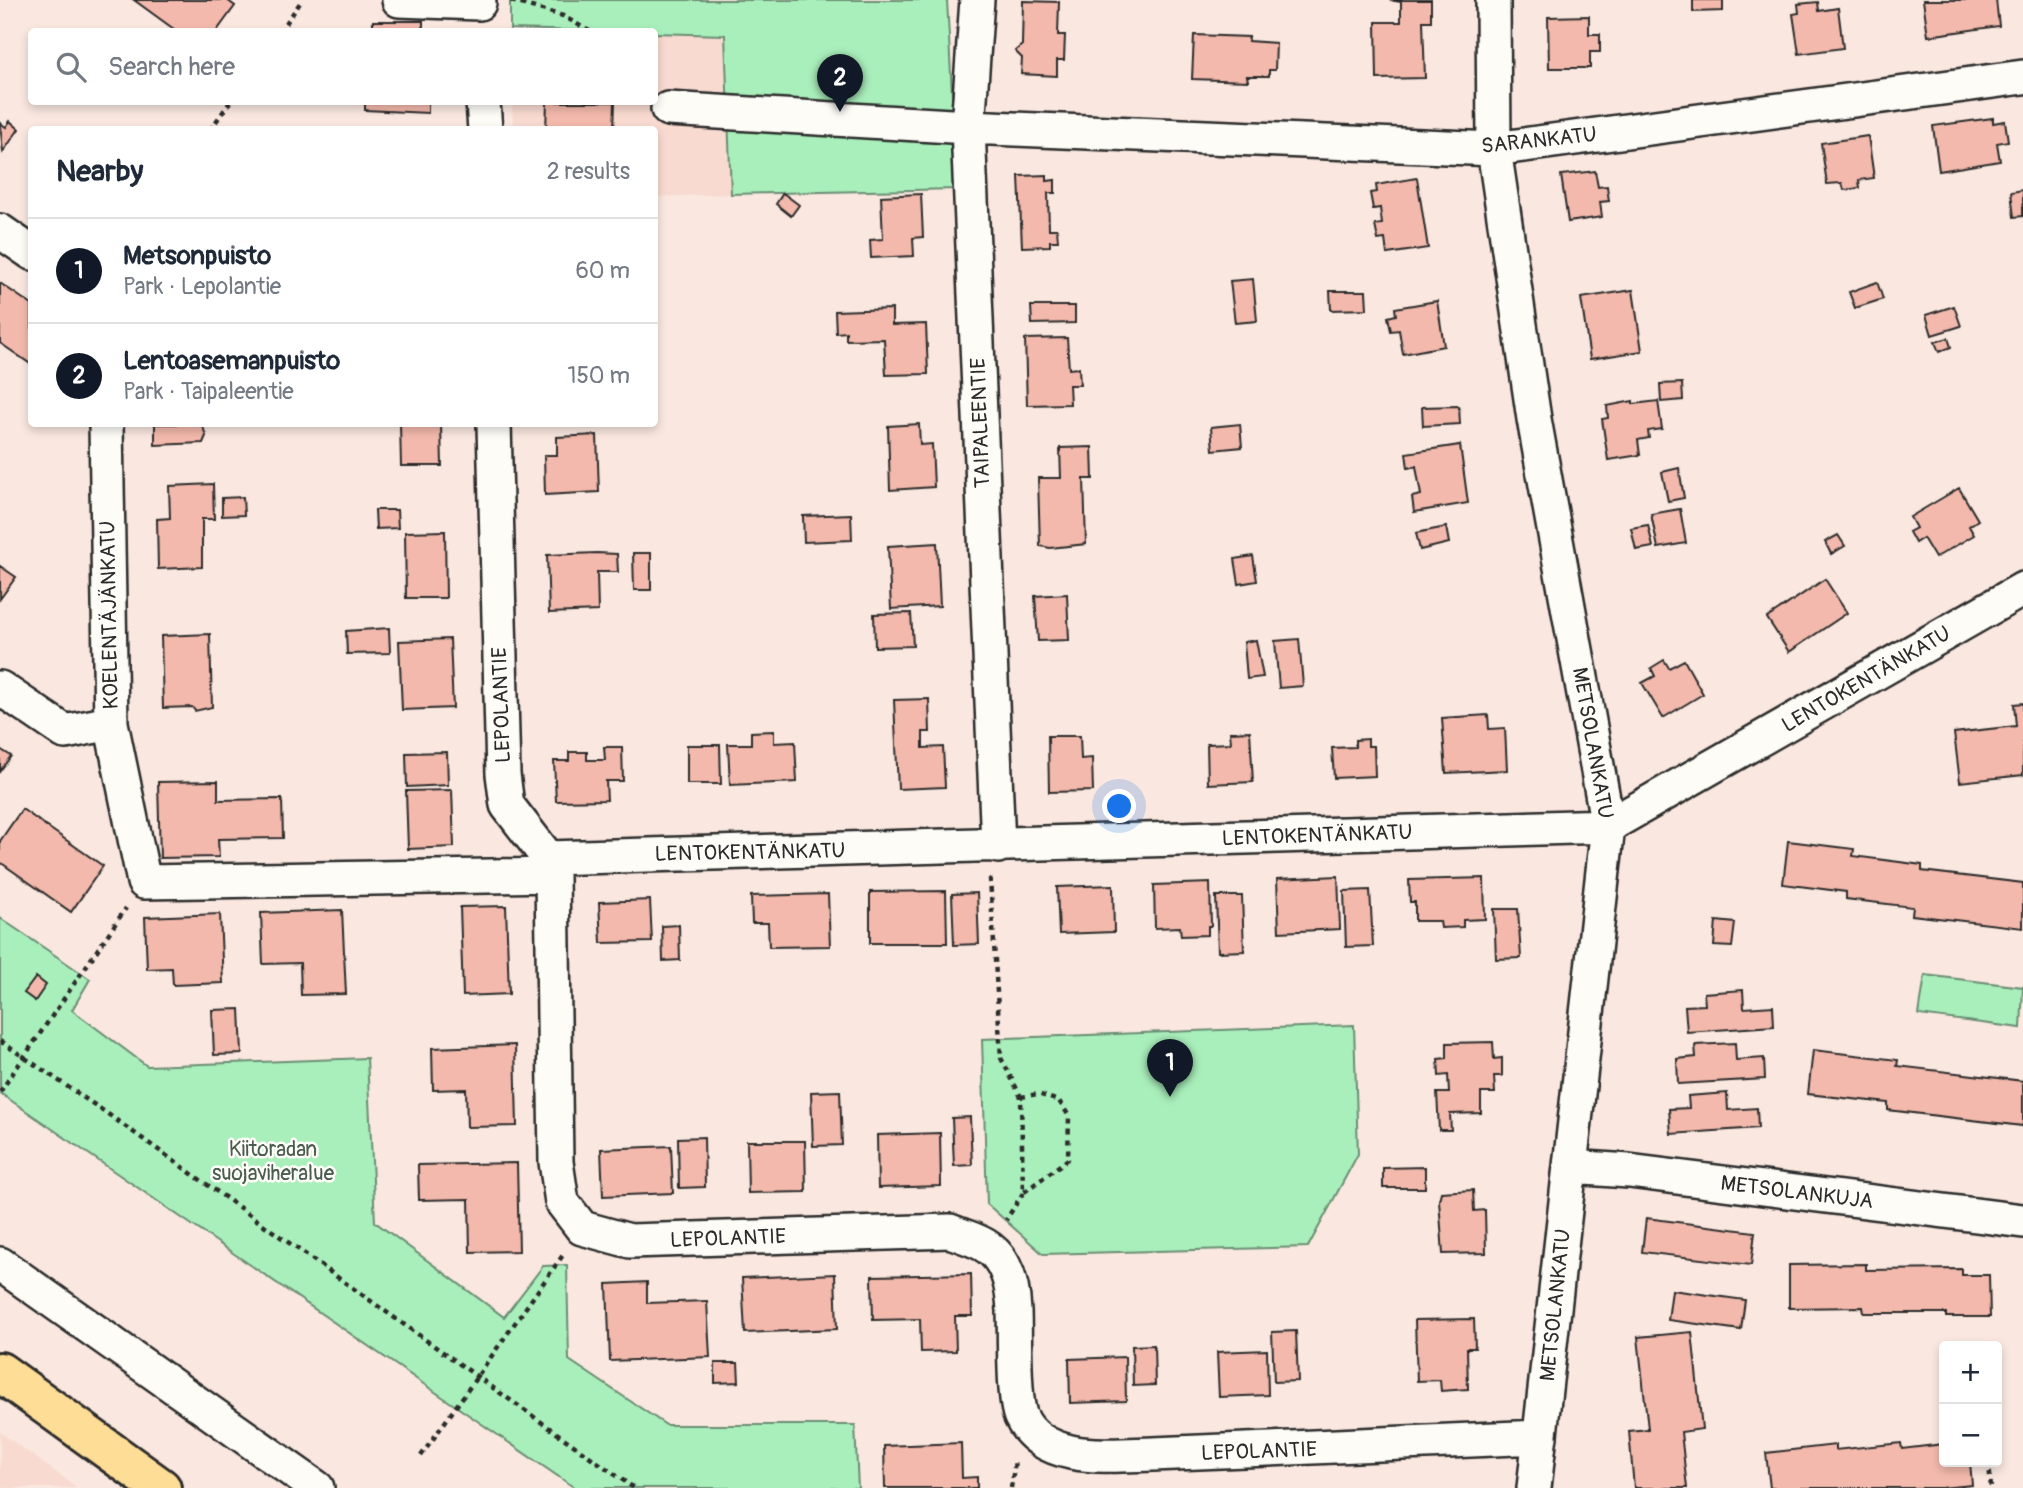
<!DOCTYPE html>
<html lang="en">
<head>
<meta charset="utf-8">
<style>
  :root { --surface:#fff; --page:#f6f6f7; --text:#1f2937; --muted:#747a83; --line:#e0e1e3; --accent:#111827 }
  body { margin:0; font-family:Pangolin,sans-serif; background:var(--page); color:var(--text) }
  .controls { position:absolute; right:21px; bottom:21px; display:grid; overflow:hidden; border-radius:7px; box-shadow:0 4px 10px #0003 }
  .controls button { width:63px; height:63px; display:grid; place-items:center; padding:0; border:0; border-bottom:2px solid var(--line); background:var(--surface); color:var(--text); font:35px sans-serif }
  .you { position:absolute; left:1120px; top:807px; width:24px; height:24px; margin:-18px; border:5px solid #fff; border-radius:50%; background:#1a73e8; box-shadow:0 0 0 10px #1a73e833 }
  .badge { display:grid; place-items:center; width:46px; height:46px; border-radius:50%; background:var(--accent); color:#fff; font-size:23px; font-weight:700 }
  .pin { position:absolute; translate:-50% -58px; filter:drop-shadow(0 2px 4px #0008) }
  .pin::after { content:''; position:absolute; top:37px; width:24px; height:21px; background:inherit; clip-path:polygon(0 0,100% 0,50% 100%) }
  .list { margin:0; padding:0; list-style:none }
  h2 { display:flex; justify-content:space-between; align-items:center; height:91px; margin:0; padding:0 28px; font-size:30px }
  h2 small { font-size:23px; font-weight:400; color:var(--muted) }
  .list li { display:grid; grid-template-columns:46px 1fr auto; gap:21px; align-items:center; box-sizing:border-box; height:105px; padding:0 28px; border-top:2px solid var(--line) }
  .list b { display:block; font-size:26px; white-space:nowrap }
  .list p { margin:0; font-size:23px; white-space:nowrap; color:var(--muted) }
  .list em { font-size:23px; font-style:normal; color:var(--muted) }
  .icon { flex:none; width:38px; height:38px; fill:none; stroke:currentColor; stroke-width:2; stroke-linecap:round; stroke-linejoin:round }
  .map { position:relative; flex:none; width:2023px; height:1488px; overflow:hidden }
  .search { position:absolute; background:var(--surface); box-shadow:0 4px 10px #0003; left:28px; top:28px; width:630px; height:77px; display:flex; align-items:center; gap:18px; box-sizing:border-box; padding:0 24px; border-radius:7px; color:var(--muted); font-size:26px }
  .panel { position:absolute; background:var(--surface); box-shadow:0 4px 10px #0003; left:28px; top:126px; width:630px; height:301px; border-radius:7px }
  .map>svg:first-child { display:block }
</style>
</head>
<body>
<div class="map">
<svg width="2023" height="1488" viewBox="0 0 2023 1488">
  <rect width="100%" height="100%" fill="#fae8e0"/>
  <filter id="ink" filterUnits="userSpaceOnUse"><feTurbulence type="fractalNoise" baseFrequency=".0143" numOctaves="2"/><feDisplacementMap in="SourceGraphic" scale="14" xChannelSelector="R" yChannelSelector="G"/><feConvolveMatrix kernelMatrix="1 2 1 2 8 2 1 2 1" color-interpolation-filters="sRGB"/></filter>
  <g filter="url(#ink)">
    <path fill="#f8dad0" d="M655 33 725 35 731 194 655 197 654 130 513 129 512 102H654Z
      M0 1432 78 1488H0Z"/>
    <path fill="#a9efbb" stroke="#6a8d73" stroke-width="2" d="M510 0H947L957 189 731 194 725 35 510 29Z
      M0 918 90 979 72 1010 147 1066 367 1058 375 1222 504 1317 543 1266 567 1265 569 1360 666 1425H855L858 1488H575L0 1093Z
      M1925 975 2023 987 2021 1028 1919 1015Z
      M1354 1025 1358 1154 1308 1247 1043 1254 987 1204 982 1039Z"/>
    <path fill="#f3b9ac" stroke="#2b2b2b" stroke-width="2" d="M134 0H227L235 6 216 32H178Z
      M1389 0H1431V21H1423L1425 78 1377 79 1376 22H1401V2Z
      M1693 0H1723V11L1693 12Z
      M1923 0H1996L1999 26 1928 36Z
      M1023 1 1059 2 1058 35H1065L1064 60H1057V76L1021 74 1022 58 1015 51 1022 45Z
      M1818 2 1819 11 1838 8 1843 48 1799 54 1793 14 1799 13 1798 4Z
      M1589 16V34H1600V52H1590V68H1549L1548 17Z
      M373 21H423V32H373Z
      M1194 35 1249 37 1248 41 1276 43 1275 70H1269V76H1247L1248 81 1192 79Z
      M365 102H428V113L365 110Z
      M547 102H615L614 130H546Z
      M1993 118V123L2005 121 2008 141 1997 143 2000 161 1939 171 1933 126Z
      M10 121 19 129 3 152 0 123 6 127Z
      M1868 136 1874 178 1859 180 1860 188 1844 190 1842 183 1827 184 1821 143Z
      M1595 171 1598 187 1607 186 1609 201 1600 202 1602 217 1568 222 1561 175Z
      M1047 175V181L1055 180V193H1048L1049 229H1057L1058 241H1050V246L1022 247 1019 176Z
      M1417 178 1428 248 1387 254 1385 239 1378 240 1375 225 1382 224 1380 208 1373 209 1370 193 1377 192 1376 185Z
      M2023 190V216L2014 217 2011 192Z
      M783 193 799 205 791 216 776 204Z
      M921 194 923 237 913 238 914 256 871 258 870 240 883 239 881 196Z
      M1253 279 1257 321 1235 323 1230 281Z
      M1877 282 1883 299 1855 308 1849 292Z
      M0 283 32 305V365L0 343Z
      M1633 290 1642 351 1590 359 1581 298Z
      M1330 291H1366L1367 309 1331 310Z
      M1437 301 1444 346 1403 354 1399 330 1391 331 1388 317 1396 315 1395 308Z
      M1031 306H1075V323L1032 324Z
      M1954 306 1961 326 1932 335 1926 315Z
      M892 309V325L926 324 928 374 886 375 884 339 846 340V332L836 333 835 311Z
      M1067 338 1069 369 1079 368 1080 385H1069L1070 404 1027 405 1025 339Z
      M1948 338 1951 347 1939 352 1935 342Z
      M1682 383 1683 400 1661 402 1660 384Z
      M1633 401V404L1658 401 1662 429 1648 431 1649 438 1638 440 1640 455 1608 460 1602 419 1608 418 1607 406Z
      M1459 406 1460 424 1423 426 1422 407Z
      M155 424H202L206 436 203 443 155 445Z
      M400 424H441L442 466H401Z
      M919 424 920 445 932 444 934 487 890 490 888 426Z
      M1240 424 1242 447 1213 450 1211 427Z
      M597 435 599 492 545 495 544 455H557V437Z
      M1460 445 1468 503 1414 512 1412 497 1421 495 1416 466 1408 468 1406 453Z
      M1092 447 1093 479H1084L1086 544 1050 548 1040 546 1038 478H1061L1060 448Z
      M1679 468 1684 498 1668 501 1662 472Z
      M213 484 214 519H202V567L158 569 157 519 170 518 169 486Z
      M1959 488 1978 520 1969 526 1974 535 1935 558 1923 538 1915 543 1909 532 1916 528 1910 517Z
      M243 497 244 515 222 516V498Z
      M1680 509 1686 543 1658 548 1651 514Z
      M375 510H397L398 528 376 529Z
      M851 514 852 540 804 542 803 516Z
      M1648 525 1653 547 1636 550 1631 528Z
      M1446 527 1449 543 1420 550 1416 533Z
      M445 531 446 598H406L405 532Z
      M1838 535 1845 546 1831 554 1825 542Z
      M937 543 940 606 891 609 888 546Z
      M597 553 617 554 618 572H597L598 611 549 613 547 555Z
      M633 553H651V590H634Z
      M1253 556 1257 581 1239 584 1235 559Z
      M0 566 16 577 0 599Z
      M1825 579 1847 613 1789 652 1767 618Z
      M1067 594 1069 640 1038 641 1035 596Z
      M911 613 913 646 875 647 874 614Z
      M389 628 390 653 347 654 346 631Z
      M210 634 212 707 195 711 192 707 163 708 161 636Z
      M450 639 453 708 402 710 399 641Z
      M1299 639 1303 686 1279 688 1275 641Z
      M1256 640 1263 677 1247 679 1244 642Z
      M1664 660 1669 668 1684 660 1703 694 1663 718 1642 683 1655 676 1651 668Z
      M929 699 930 732H923V748L943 747 945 787 898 789 894 700Z
      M2023 703V775L1960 782 1954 733 2016 726 2014 704Z
      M1488 715 1489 729 1505 728 1507 770 1446 773 1442 718Z
      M774 731V743L795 742 797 782 730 785 728 744H751V732Z
      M1250 731 1253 782 1208 784 1207 744 1231 743 1230 732Z
      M1048 736H1080L1081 759 1092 758 1093 791 1049 792Z
      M1368 739V746H1374L1375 776 1334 778 1332 748 1355 747V740Z
      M687 745H720L721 784H687Z
      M604 747H622L623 781H606L607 800 556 801 554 761H569V752H587V760H605Z
      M0 749 11 756 0 771Z
      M447 752 448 785 407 787 406 753Z
      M218 781V800L282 799 283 838 218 839 219 857 160 858 158 782Z
      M452 790 454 847 408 849 406 791Z
      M22 809 103 866 71 912 0 862V841Z
      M1788 841 1854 849 1853 856 1922 865V871L2023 883V928L1912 915 1913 907 1846 899V892L1783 884Z
      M1338 876 1340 929 1279 932 1277 879Z
      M1484 878 1485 919 1463 920V927L1441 928 1440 921H1415V902H1410L1409 880Z
      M1210 883 1211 926H1208V935L1181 936 1180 927 1155 928 1154 885Z
      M1113 885 1114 932 1059 934 1057 887Z
      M1370 890 1373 946 1346 947 1344 891Z
      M946 891 947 943H870V892Z
      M977 893 979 944 954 945 952 894Z
      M828 894 830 946 769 947 768 923H752L751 896Z
      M1216 896H1242L1244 951 1218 952Z
      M650 900 652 942 601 943 599 902Z
      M506 906 509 994 463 996 460 907Z
      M1494 909H1518L1521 958 1496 959Z
      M342 910 346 994 301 995 300 963 263 964 261 913Z
      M220 914 223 983 173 985 172 968 147 969 145 917Z
      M1716 921 1735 923 1732 947 1714 946Z
      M679 925 680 960 663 961 662 926Z
      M36 977 46 985 35 1001 24 993Z
      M1743 990 1744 1008 1773 1006 1774 1026 1687 1032 1685 1006 1705 1005 1704 993Z
      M240 1009 242 1054 214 1055 212 1010Z
      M1493 1042 1494 1059 1502 1058V1076H1494L1495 1093H1481V1113L1450 1114 1451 1130H1439L1437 1093H1449L1448 1075 1439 1076 1438 1059 1447 1058V1043Z
      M1735 1043 1736 1060 1764 1058 1765 1079 1678 1084 1677 1059 1696 1057 1695 1045Z
      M515 1045 517 1126 467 1127 466 1089 433 1090 432 1048Z
      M1813 1050 1898 1060 1897 1066 2023 1081V1126L1888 1110V1103L1808 1094Z
      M840 1091 842 1145 813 1146 811 1092Z
      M1727 1093 1728 1110 1757 1108 1758 1128 1671 1134 1669 1109 1689 1108 1688 1096Z
      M970 1117 972 1165 954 1166 952 1118Z
      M940 1133 941 1186 878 1188 877 1135Z
      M704 1137 705 1187 679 1188 678 1138Z
      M747 1141H805L806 1192 748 1193Z
      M671 1146 673 1193 603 1196 601 1149Z
      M517 1163 519 1251 470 1252 469 1199 419 1200 418 1165Z
      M1425 1167V1188H1383V1168Z
      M1473 1190 1474 1211 1485 1210 1486 1253 1443 1254 1439 1200 1441 1192Z
      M1646 1218 1755 1232 1751 1265 1642 1252Z
      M1866 1264V1270L1962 1269V1275H1989L1990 1317H1946V1313H1864L1863 1307 1789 1308V1265Z
      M835 1274 837 1329 745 1333 742 1278Z
      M971 1274 972 1316H955L956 1351 921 1352 920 1319 873 1320 872 1276Z
      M647 1282V1303L707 1301 710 1357 610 1361 607 1284Z
      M1672 1290 1745 1300 1741 1330 1668 1320Z
      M1474 1319 1475 1348H1467L1468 1389 1441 1391 1440 1380 1417 1381 1415 1320Z
      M1296 1331 1298 1381 1274 1382 1272 1332Z
      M1692 1332 1702 1429 1681 1432 1687 1488H1634L1629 1431 1648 1429 1638 1337Z
      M1154 1345 1155 1385 1133 1386 1132 1346Z
      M1267 1350 1268 1395 1219 1397 1217 1352Z
      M1125 1357 1126 1401 1070 1403 1069 1359Z
      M715 1363H738L739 1382 715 1383Z
      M961 1443 962 1478 977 1477V1488H885L884 1446Z
      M1901 1443 1902 1449 1944 1444V1462H1970L1972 1485 1941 1488H1770L1766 1453 1835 1445V1450Z"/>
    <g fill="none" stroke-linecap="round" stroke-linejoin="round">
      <defs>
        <path id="minor" d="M399 0 479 3
          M977 0 968 127 998 846
          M1493 0 1494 149 1534 419 1608 826 1534 1488
          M483 102 485 130
          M668 109 968 127 1494 149 2023 77
          M0 231 32 253
          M494 424 503 774 507 805 548 858 552 875 556 1162 562 1202 582 1228 630 1241 950 1231C962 1236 979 1240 989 1248 1008 1262 1013 1288 1014 1311 1015 1334 1013 1399 1021 1417 1043 1464 1111 1455 1153 1454L1540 1437
          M0 688 65 732 111 723 106 424
          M111 723 144 882 552 875
          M548 858 1608 826 2023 589
          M1570 1167 1629 1171 2023 1221
          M0 1264 317 1488"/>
        <path id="major" d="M0 1372 161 1488"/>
      </defs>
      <use href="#minor" stroke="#2b2b2b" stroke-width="38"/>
      <use href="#major" stroke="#2b2b2b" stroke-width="44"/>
      <path stroke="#2b2b2b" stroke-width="4.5" stroke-dasharray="5 5" stroke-linecap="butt" d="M511 1 563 16 591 32
        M280 32 302 0
        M210 130 230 102
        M990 878 1001 1058 1021 1097 1023 1193 1006 1220
        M0 1041 105 1112 634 1488
        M0 1092 126 908
        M1021 1097 1038 1094 1059 1101 1069 1116 1068 1159 1023 1193
        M421 1456 563 1255
        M1989 1462 1991 1488
        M1011 1488 1015 1461"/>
      <use href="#minor" stroke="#fdfcf7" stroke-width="33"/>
      <use href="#major" stroke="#fedd96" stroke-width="38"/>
    </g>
  </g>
  <g text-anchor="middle" stroke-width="5" stroke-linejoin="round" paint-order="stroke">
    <g font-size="21" fill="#2b2b2b" stroke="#fdfcf7">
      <text transform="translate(1539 140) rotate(-6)" y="7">SARANKATU</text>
      <text transform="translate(980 423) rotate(-92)" y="7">TAIPALEENTIE</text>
      <text transform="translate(109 615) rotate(-91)" y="7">KOELENTÄJÄNKATU</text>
      <text transform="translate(1866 679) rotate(-30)" y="7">LENTOKENTÄNKATU</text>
      <text transform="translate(501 705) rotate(-92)" y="7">LEPOLANTIE</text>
      <text transform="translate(1593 743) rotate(80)" y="7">METSOLANKATU</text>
      <text transform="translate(1317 835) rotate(-2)" y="7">LENTOKENTÄNKATU</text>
      <text transform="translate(750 852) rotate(-1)" y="7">LENTOKENTÄNKATU</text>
      <text transform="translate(1797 1192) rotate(7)" y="7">METSOLANKUJA</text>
      <text transform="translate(728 1238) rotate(-2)" y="7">LEPOLANTIE</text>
      <text transform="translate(1555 1305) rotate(-84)" y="7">METSOLANKATU</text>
      <text transform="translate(1259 1451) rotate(-2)" y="7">LEPOLANTIE</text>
    </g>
    <g font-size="21" fill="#4a5c4f" stroke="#fdfcf7">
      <text x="273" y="1156">Kiitoradan<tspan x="273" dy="24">suojaviheralue</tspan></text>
    </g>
  </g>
</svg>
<div class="controls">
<button>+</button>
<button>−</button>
</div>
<div class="you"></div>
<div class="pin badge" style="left:1170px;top:1097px">1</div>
<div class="pin badge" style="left:840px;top:112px">2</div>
<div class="search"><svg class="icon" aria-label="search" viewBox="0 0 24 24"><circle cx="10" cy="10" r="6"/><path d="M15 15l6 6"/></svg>Search here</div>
<section class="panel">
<h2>Nearby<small>2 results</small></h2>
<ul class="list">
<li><span class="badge">1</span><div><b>Metsonpuisto</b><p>Park · Lepolantie</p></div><em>60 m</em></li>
<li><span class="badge">2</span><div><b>Lentoasemanpuisto</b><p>Park · Taipaleentie</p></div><em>150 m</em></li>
</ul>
</section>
</div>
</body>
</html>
